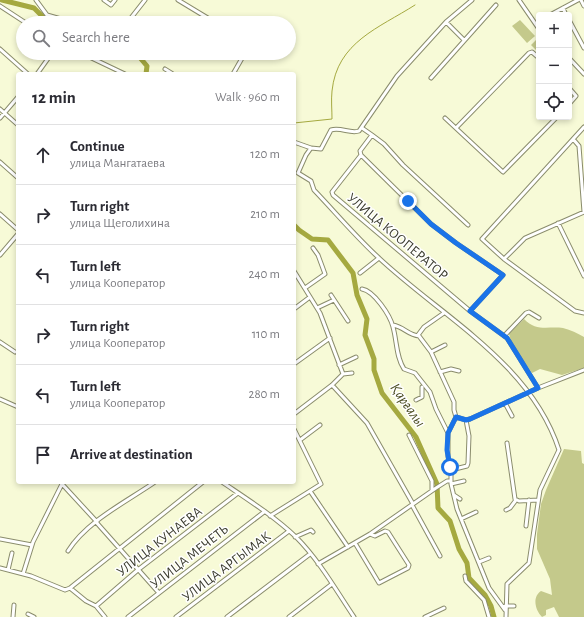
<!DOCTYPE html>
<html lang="en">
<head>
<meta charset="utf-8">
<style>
  :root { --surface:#fff; --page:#f7f7f7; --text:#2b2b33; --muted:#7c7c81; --line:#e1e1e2 }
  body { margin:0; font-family:"Alegreya Sans",sans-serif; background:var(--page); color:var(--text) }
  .controls { position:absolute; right:12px; top:12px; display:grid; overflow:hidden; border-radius:4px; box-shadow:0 2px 6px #0003 }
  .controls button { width:36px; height:36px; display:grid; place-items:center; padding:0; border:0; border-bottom:1px solid var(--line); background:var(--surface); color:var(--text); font:20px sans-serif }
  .stop { position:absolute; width:12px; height:12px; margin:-9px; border:3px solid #1a73e8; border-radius:50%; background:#fff }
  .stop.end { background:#1a73e8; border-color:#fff; box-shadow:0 1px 4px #0008 }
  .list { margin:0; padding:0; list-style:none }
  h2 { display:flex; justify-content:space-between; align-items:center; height:52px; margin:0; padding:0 16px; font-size:17px }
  h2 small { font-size:13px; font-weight:400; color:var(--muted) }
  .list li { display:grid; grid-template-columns:26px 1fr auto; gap:12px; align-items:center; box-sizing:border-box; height:60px; padding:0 16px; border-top:1px solid var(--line) }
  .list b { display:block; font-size:15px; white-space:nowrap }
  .list p { margin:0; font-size:13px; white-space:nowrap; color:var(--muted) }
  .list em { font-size:13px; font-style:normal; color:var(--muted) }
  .icon { flex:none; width:22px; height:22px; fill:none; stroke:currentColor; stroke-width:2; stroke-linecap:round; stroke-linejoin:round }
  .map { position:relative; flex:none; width:584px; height:617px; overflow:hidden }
  .search { position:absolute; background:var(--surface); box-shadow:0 2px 6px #0003; left:16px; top:16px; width:280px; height:44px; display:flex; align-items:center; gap:10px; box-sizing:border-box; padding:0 14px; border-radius:22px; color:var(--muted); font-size:15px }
  .panel { position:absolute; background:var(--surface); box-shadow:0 2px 6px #0003; left:16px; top:72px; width:280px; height:412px; border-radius:4px }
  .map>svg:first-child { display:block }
</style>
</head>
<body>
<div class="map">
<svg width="584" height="617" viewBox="0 0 584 617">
  <rect width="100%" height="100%" fill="#f7fad7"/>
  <path fill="#c4c98b" d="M520 20 535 36 527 43 512 26Z
    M536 40 539 42V53L531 45Z
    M524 319C536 332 548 326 563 328 571 330 577 333 584 337V368L562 375 540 369 532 373 512 344 509 334Z
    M564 449 581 451 582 463 584 464V617H559L554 607 546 610V615L542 617C535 610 532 597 541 591L552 595 550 579 537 549V534L541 504 546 490Z"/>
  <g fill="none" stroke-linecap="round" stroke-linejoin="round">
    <path stroke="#a5a940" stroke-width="1" d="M294 123 332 119C332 110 331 100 332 91 337 42 379 28 415 5"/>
    <path stroke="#a5a940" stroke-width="5" d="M2 0 34 8 49 23
      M136 53 147 66 146 74
      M294 225 299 230 312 239 328 240 353 273 357 295 367 319 365 335 374 359V370L382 393 416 437 437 484 438 508 450 521 459 549 467 563 469 578 485 595 491 606 494 617"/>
    <defs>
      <path id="minor" d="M36 0 47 15 75 23
        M104 0 111 5 115 0
        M178 0 216 23
        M472 0 446 22 397 76 359 131C350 134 341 127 331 130L321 149 311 148 306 155 298 173 311 181 314 190C336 213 356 237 379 258 442 317 531 363 559 450L540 490 529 563 507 584 506 617
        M519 0 539 29
        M581 0 584 6
        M0 6 26 23
        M563 8 566 15
        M550 15 578 0
        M569 20 584 48
        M446 22 464 40
        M127 23 145 0
        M0 49 28 74
        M81 53 125 74
        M569 58 584 74
        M165 69 173 74
        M37 74 52 53
        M233 74 245 53
        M431 78 496 5
        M569 88 576 96 569 104
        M0 109 18 125
        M0 118 18 97
        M445 118 503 172 557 117
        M362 128 372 135 360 151 361 155 431 224 456 243 503 275 470 311
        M456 128 529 53 532 52 539 58
        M372 135 384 144 403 165 468 225
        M573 139 579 146 584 212
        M294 142 311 148
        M361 155 332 192 333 195 470 311 507 338 538 388
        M0 162 18 178
        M584 212 525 238 504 259 482 239 584 127
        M0 214 18 230
        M558 223 584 276
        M0 255 18 234
        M504 259 575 311 584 313
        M294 271 320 313 343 374 332 385 294 414
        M360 273 379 258
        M305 288 325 274 318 255 313 248
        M362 289C374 291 390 315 393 327 397 341 396 357 404 369L415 373 430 392 436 409 448 433V456L451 473V484L457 509 489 588 505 610
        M331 295 348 321
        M317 308 334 300
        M294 309 310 297
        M393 325C404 327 408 335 419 336L431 352 454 402V410L456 417 448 433
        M418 335 424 327 444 313
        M504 336 526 313 529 312 539 318
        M0 342 15 352
        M431 352 445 345
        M294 364 330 338
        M339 365 356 357
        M440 372 451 369 459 371
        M343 374 352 373
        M332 385 367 423 413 504
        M0 399 18 407
        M416 400 422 397V387
        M505 403 512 416
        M456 417 466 420 470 419 538 388 584 370
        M409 435 432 481V490
        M300 440 320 425
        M507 443 515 499 519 501 538 500
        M451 470 467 466 468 463 469 436 466 420
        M222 482C247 499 274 516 296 537 319 560 336 590 354 617
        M62 484 97 522
        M451 484 464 481
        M310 491 348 547
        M454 495 460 499
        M412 505 440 556
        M506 510 510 508 516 500
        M270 516 321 484 294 429
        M461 519 476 512
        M96 522 159 593
        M526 526 529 500
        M295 537 311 530 313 532
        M0 539 32 545
        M355 543 379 583 408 568 409 565 388 532 385 531 375 536 370 534
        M68 551C87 521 126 502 155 482
        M479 562 489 558
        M318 564 370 534 436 488 447 481H451
        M0 568 31 576 65 590 70 588 86 601 96 606 139 569 238 493
        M8 570 12 553
        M23 574 33 542 63 482
        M465 576 466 581 484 600 489 617
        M70 588 203 482
        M96 606 105 617
        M505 606H514
        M28 614 34 617
        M13 617 14 605
        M128 617 264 512
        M176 617 289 531
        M227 617 310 554
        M289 617 332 584
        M425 617 444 608"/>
    </defs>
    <use href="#minor" stroke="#8a8c6c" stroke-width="5"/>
    <use href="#minor" stroke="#fff" stroke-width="3"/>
  </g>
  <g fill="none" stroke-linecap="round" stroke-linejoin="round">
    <path stroke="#1a73e8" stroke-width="5" d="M408 201 431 224 456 243 503 275 470 311 507 338 538 388 470 419 466 420 456 417 448 433 447 450 450 467"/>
  </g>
  <g text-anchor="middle" stroke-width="3" stroke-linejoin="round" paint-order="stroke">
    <g font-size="14" fill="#3b3c2e" stroke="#fff">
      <text transform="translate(398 236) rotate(40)" y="5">УЛИЦА КООПЕРАТОР</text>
      <text transform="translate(159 541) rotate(-38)" y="5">УЛИЦА КУНАЕВА</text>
      <text transform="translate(189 556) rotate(-38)" y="5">УЛИЦА МЕЧЕТЬ</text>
      <text transform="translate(226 566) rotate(-37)" y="5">УЛИЦА АРГЫМАК</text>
    </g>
    <g font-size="15" font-style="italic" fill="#4d4f24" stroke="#fff">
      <text transform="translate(408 405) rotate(55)" y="5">Қарғалы</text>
    </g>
  </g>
</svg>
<div class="controls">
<button>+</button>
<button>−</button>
<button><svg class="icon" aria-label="locate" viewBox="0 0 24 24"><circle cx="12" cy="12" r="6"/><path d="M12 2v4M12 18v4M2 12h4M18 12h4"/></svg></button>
</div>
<div class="stop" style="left:450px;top:467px"></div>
<div class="stop end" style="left:408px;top:201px"></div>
<div class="search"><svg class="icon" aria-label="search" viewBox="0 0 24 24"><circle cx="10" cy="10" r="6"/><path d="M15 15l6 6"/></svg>Search here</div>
<section class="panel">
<h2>12 min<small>Walk · 960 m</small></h2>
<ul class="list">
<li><svg class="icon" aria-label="ahead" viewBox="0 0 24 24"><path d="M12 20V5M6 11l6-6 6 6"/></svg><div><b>Continue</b><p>улица Мангатаева</p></div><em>120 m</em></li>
<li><svg class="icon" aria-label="right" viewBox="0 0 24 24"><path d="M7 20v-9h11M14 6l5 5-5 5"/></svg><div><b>Turn right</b><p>улица Щеголихина</p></div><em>210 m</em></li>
<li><svg class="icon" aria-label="left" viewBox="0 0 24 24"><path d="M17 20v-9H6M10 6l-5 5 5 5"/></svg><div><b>Turn left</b><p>улица Кооператор</p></div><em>240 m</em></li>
<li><svg class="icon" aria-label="right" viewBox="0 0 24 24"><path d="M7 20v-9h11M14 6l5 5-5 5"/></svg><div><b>Turn right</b><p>улица Кооператор</p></div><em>110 m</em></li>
<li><svg class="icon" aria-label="left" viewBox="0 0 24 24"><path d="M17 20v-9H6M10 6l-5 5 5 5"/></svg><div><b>Turn left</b><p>улица Кооператор</p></div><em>280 m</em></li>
<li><svg class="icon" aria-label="arrive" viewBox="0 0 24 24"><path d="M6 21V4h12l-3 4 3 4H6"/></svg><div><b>Arrive at destination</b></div></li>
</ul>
</section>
</div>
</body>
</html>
